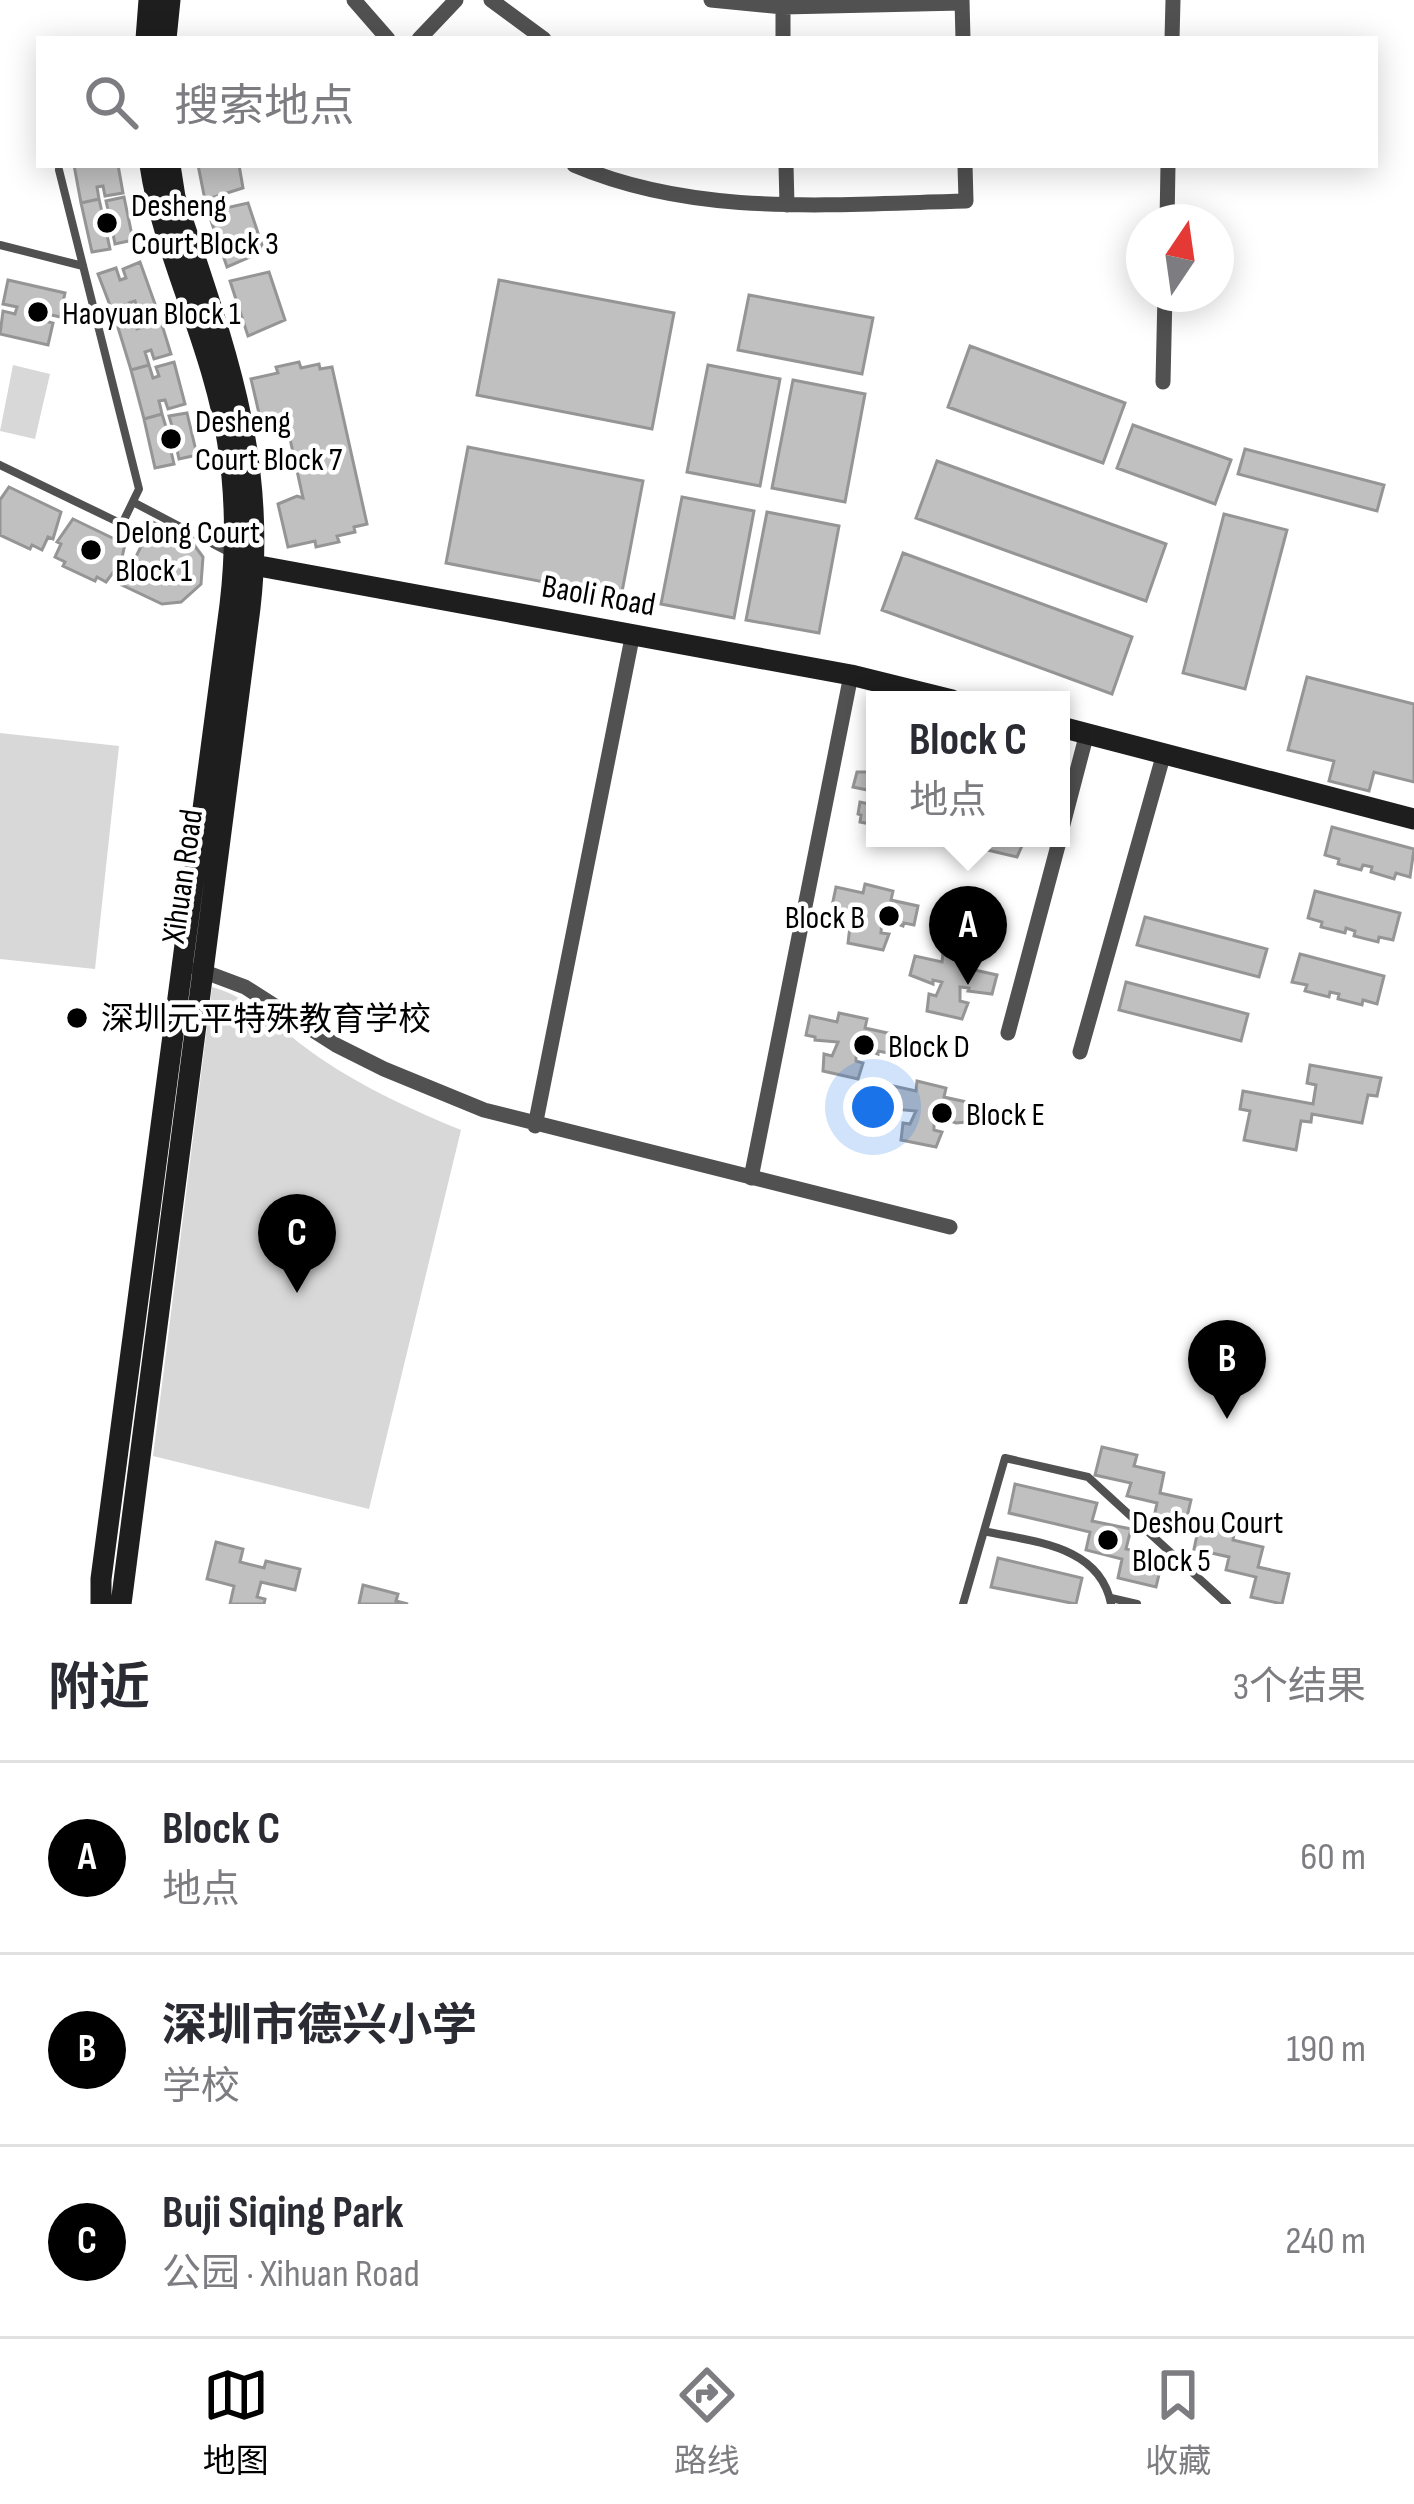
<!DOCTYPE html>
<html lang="zh">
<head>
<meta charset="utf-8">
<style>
  :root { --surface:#fff; --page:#f7f7f7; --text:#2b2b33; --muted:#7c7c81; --line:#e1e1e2; --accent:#000 }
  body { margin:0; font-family:"Sofia Sans Condensed","Noto Sans SC",sans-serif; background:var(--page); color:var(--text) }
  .compass { position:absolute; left:1126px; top:204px; width:108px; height:108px; border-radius:50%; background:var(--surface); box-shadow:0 6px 30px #0003; rotate:13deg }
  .you { position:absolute; left:873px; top:1107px; width:42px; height:42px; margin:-30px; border:9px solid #fff; border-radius:50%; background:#1a73e8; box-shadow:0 0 0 18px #1a73e833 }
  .badge { display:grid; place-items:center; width:78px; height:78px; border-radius:50%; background:var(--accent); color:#fff; font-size:39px; font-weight:700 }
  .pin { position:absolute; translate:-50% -99px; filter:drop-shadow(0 3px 6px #0008) }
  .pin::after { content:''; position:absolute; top:63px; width:42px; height:36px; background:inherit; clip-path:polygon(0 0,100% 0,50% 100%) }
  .popup { position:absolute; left:866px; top:691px; width:204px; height:156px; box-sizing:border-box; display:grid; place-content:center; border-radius:0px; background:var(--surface); filter:drop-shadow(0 3px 9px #0005); font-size:39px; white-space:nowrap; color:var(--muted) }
  .popup b { font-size:45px; color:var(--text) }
  .popup::after { content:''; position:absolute; left:50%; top:100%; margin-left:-24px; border:24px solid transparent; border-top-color:var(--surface) }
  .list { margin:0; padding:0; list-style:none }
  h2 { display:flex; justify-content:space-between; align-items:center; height:156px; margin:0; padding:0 48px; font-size:51px }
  h2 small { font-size:39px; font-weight:400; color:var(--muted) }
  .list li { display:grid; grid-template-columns:78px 1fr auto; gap:36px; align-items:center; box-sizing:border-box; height:192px; padding:0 48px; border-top:3px solid var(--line) }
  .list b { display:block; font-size:45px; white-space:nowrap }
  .list p { margin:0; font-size:39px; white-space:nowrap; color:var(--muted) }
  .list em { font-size:39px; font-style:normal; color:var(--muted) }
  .icon { flex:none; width:66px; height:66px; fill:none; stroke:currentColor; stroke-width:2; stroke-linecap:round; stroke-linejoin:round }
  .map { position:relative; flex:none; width:1414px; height:1604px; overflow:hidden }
  .search { position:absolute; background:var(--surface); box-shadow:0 6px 30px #0003; left:36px; right:36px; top:36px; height:132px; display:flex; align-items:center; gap:30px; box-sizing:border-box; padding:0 42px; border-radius:0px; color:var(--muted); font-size:45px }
  .sheet { height:732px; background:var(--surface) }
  nav { display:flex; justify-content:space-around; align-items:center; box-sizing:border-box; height:168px; border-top:3px solid var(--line); background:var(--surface); font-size:33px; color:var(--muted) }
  nav a { display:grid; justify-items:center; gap:6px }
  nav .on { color:var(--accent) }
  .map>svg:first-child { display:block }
</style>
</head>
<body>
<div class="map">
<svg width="1414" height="1604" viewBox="0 0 1414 1604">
  <rect width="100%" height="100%" fill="#fff"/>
  <path fill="#d8d8d8" d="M13 365 50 374 35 439 0 431Z
    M0 733 119 746 95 969 0 959Z
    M212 987C252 997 285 1035 320 1058 364 1088 412 1110 461 1130L369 1509 153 1456Z"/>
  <path fill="#c0c0c0" stroke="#959595" stroke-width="3" d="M74 165H118L123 193 105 196 103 186 97 187 99 199 81 203Z
    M198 165H239L243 188 205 200Z
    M124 197 133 240 115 244 113 234 107 235 110 249 92 252 81 203 99 199 102 212 108 210 106 201Z
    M248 203 264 251 227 267 208 212Z
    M140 262 155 304 138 310 135 301 129 303 133 315 116 321 98 274 116 268 120 280 126 278 123 269Z
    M269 272 285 320 248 336 230 281Z
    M8 280 65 293 60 317 43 313 41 320 53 323 48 345 0 334 3 311 15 314 17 307 3 304Z
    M499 280 674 313 652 429 477 395Z
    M749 295 873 318 862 374 738 350Z
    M158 312 171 354 154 359 151 350 145 352 149 365 131 370 116 321 133 315 137 329 144 327 141 317Z
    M970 346 1125 403 1103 463 948 407Z
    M174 362 185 404 168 409 165 400 159 401 162 414 144 419 131 370 149 365 153 378 159 376 156 367Z
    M299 362 301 368 319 364 320 369 332 367 367 524 354 527 355 532 337 536 339 542 316 547 315 541 288 547 278 504 297 496 303 498 285 416 280 421 261 422 251 379 278 373 276 367Z
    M708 365 780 379 760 486 687 472Z
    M793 380 865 394 845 502 772 488Z
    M187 413 197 455 179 459 177 450 171 451 174 464 155 468 144 419 162 414 166 427 172 426 169 416Z
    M1133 425 1231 460 1215 504 1117 468Z
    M468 447 643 481 621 597 446 563Z
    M1245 449 1384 485 1377 511 1238 474Z
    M937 461 1166 544 1146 601 916 518Z
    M9 487 61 512 53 539 48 537 42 550 32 545 30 549 0 535V500Z
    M682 497 754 511 734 618 661 604Z
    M767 512 839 526 819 633 746 620Z
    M1224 514 1287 530 1245 689 1183 673Z
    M73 519 125 544 121 562 106 582 97 577 95 581 63 566 65 562 55 557 61 544 57 542Z
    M153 522 192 542 203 557 201 584 181 602 162 604 122 585Z
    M903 553 1132 637 1112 694 882 610Z
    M1307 677 1414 704V782L1374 772 1369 791 1329 781 1334 761 1288 750Z
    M873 760 875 761V825L860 822 861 815 858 814 860 802 869 804 872 791 853 787 857 772H871Z
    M1332 827 1414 849 1410 877 1396 873 1394 879 1371 872 1372 867 1363 865 1361 870 1338 864 1339 859 1325 855Z
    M981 838H1019L1025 839 1017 857 983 849Z
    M865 884 893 891 891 900 918 906 914 925 904 923 903 926 882 918 881 933 889 934 883 950 848 943 850 926 857 927 864 913 840 912 841 909 832 906 836 887 863 893Z
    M1315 891 1400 913 1393 940 1379 937 1378 942 1354 936 1355 931 1346 928 1345 933 1321 927 1322 922 1308 918Z
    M1145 917 1267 949 1259 977 1137 945Z
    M943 953 972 959 970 969 997 975 992 994 968 991 969 988 960 987V1001L968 1003 962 1019 927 1011 929 994 936 996 942 982 933 980V984L910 975 915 956 942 962Z
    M1300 954 1384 976 1377 1004 1363 1000 1362 1005 1338 999 1339 994 1330 992 1329 997 1305 991 1307 985 1292 982Z
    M1126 982 1248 1014 1241 1041 1119 1010Z
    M839 1013 867 1019 865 1028 892 1034 888 1053 878 1051V1054L856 1046V1061L863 1063 858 1079 823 1071 824 1054 832 1056 838 1042 815 1040V1037L806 1035 810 1016 837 1022Z
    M1310 1065 1381 1078 1377 1096 1368 1095 1362 1123 1312 1114 1311 1122 1301 1121 1296 1150 1244 1140 1250 1111 1240 1109 1243 1091 1313 1104 1316 1085 1307 1083Z
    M917 1081 946 1088 944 1097 971 1103 967 1122 956 1123 934 1115V1130L942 1132 936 1147 901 1140 903 1123 910 1124 916 1111 893 1109 894 1106 884 1104 889 1085 916 1091Z
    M1102 1447 1137 1455 1134 1466 1164 1473 1160 1493 1191 1500 1184 1530 1153 1522 1157 1503 1127 1496 1131 1483 1095 1475Z
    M1015 1484 1097 1503 1092 1521 1131 1529 1126 1549 1163 1558 1156 1587 1118 1578 1122 1559 1086 1550 1090 1532 1009 1513Z
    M1200 1521 1235 1529 1233 1540 1263 1547 1258 1567 1289 1574 1282 1604 1251 1597 1256 1577 1226 1570 1229 1557 1194 1549Z
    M216 1542 243 1549 240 1562 264 1568 266 1561 300 1569 295 1590 261 1582 257 1597 265 1599 264 1604H230L234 1586 207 1579Z
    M998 1558 1082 1578 1076 1604 991 1587Z
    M363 1585 398 1594 396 1601 408 1604H359Z"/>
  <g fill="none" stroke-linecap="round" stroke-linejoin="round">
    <path stroke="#515151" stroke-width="8" d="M0 245 83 266
      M0 465 122 524 139 489 59 170
      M133 502 232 554
      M984 1531C1033 1542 1100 1545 1111 1604
      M1111 1598 1137 1604
      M963 1604 1005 1458 1088 1477 1227 1604"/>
    <path stroke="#515151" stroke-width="15" d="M354 0 388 39
      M491 0 544 39
      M711 0 783 7 962 3
      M783 0V39
      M962 0 963 39
      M419 39 456 0
      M1172 39 1173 0
      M574 165C698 218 835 204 966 201L965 165
      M786 165 787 205
      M1167 222 1168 165
      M1163 382 1165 294
      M1061 832 1087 733
      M197 969 245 987 336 1045 384 1069 484 1110 950 1227
      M1008 1033 1060 838
      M1080 1052 1164 753
      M535 1126 633 633
      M751 1178 851 675"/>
    <path stroke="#1e1e1e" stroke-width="21" d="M146 39 149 0
      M166 39 170 0
      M242 559 254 565 851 675 952 700
      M1061 727 1414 819
      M101 1604V1579L230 605C239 528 235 452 213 377 193 306 161 238 150 165
      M121 1604 250 608C268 453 222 341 175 197L170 165"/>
  </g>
  <g fill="#000" stroke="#fff" stroke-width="4.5">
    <circle cx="107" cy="223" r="12"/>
    <circle cx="38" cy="312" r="12"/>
    <circle cx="171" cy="439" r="12"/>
    <circle cx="91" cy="550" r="12"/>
    <circle cx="889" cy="916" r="12"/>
    <circle cx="77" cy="1018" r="12"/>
    <circle cx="864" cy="1045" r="12"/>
    <circle cx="942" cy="1113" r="12"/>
    <circle cx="1108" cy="1540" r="12"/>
  </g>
  <g text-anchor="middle" stroke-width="9" stroke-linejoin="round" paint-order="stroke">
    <g font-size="33" fill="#000" stroke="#fff" text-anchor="start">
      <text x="131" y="216">Desheng<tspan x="131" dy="38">Court Block 3</tspan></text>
      <text x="62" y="324">Haoyuan Block 1</text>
      <text x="195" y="432">Desheng<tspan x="195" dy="38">Court Block 7</tspan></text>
      <text x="115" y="543">Delong Court<tspan x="115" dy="38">Block 1</tspan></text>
      <text x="865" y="928" text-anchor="end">Block B</text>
      <text x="101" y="1030">深圳元平特殊教育学校</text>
      <text x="888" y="1057">Block D</text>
      <text x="966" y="1125">Block E</text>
      <text x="1132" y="1533">Deshou Court<tspan x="1132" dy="38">Block 5</tspan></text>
    </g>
    <g font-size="33" fill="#000" stroke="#fff">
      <text transform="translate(599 594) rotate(10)" y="12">Baoli Road</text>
      <text transform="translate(181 876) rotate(-82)" y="12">Xihuan Road</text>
    </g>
  </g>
</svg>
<svg class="compass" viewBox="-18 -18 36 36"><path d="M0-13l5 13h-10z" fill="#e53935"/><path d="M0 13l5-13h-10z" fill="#7c7c81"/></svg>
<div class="you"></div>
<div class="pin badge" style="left:968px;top:985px">A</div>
<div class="popup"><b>Block C</b>地点</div>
<div class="pin badge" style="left:1227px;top:1419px">B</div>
<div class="pin badge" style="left:297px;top:1293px">C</div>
<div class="search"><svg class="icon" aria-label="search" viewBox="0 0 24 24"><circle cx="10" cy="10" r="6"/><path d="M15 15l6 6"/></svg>搜索地点</div>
</div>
<section class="sheet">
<h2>附近<small>3个结果</small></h2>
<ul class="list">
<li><span class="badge">A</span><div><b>Block C</b><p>地点</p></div><em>60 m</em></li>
<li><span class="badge">B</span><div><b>深圳市德兴小学</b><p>学校</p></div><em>190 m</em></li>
<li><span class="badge">C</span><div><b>Buji Siqing Park</b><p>公园 · Xihuan Road</p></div><em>240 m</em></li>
</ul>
</section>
<nav>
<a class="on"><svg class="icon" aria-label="map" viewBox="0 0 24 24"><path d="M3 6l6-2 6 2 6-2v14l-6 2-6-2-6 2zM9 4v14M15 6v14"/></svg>地图</a>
<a><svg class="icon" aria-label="directions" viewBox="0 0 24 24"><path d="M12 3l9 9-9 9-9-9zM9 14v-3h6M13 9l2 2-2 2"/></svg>路线</a>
<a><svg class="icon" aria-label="saved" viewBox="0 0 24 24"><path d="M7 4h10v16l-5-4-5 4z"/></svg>收藏</a>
</nav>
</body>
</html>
